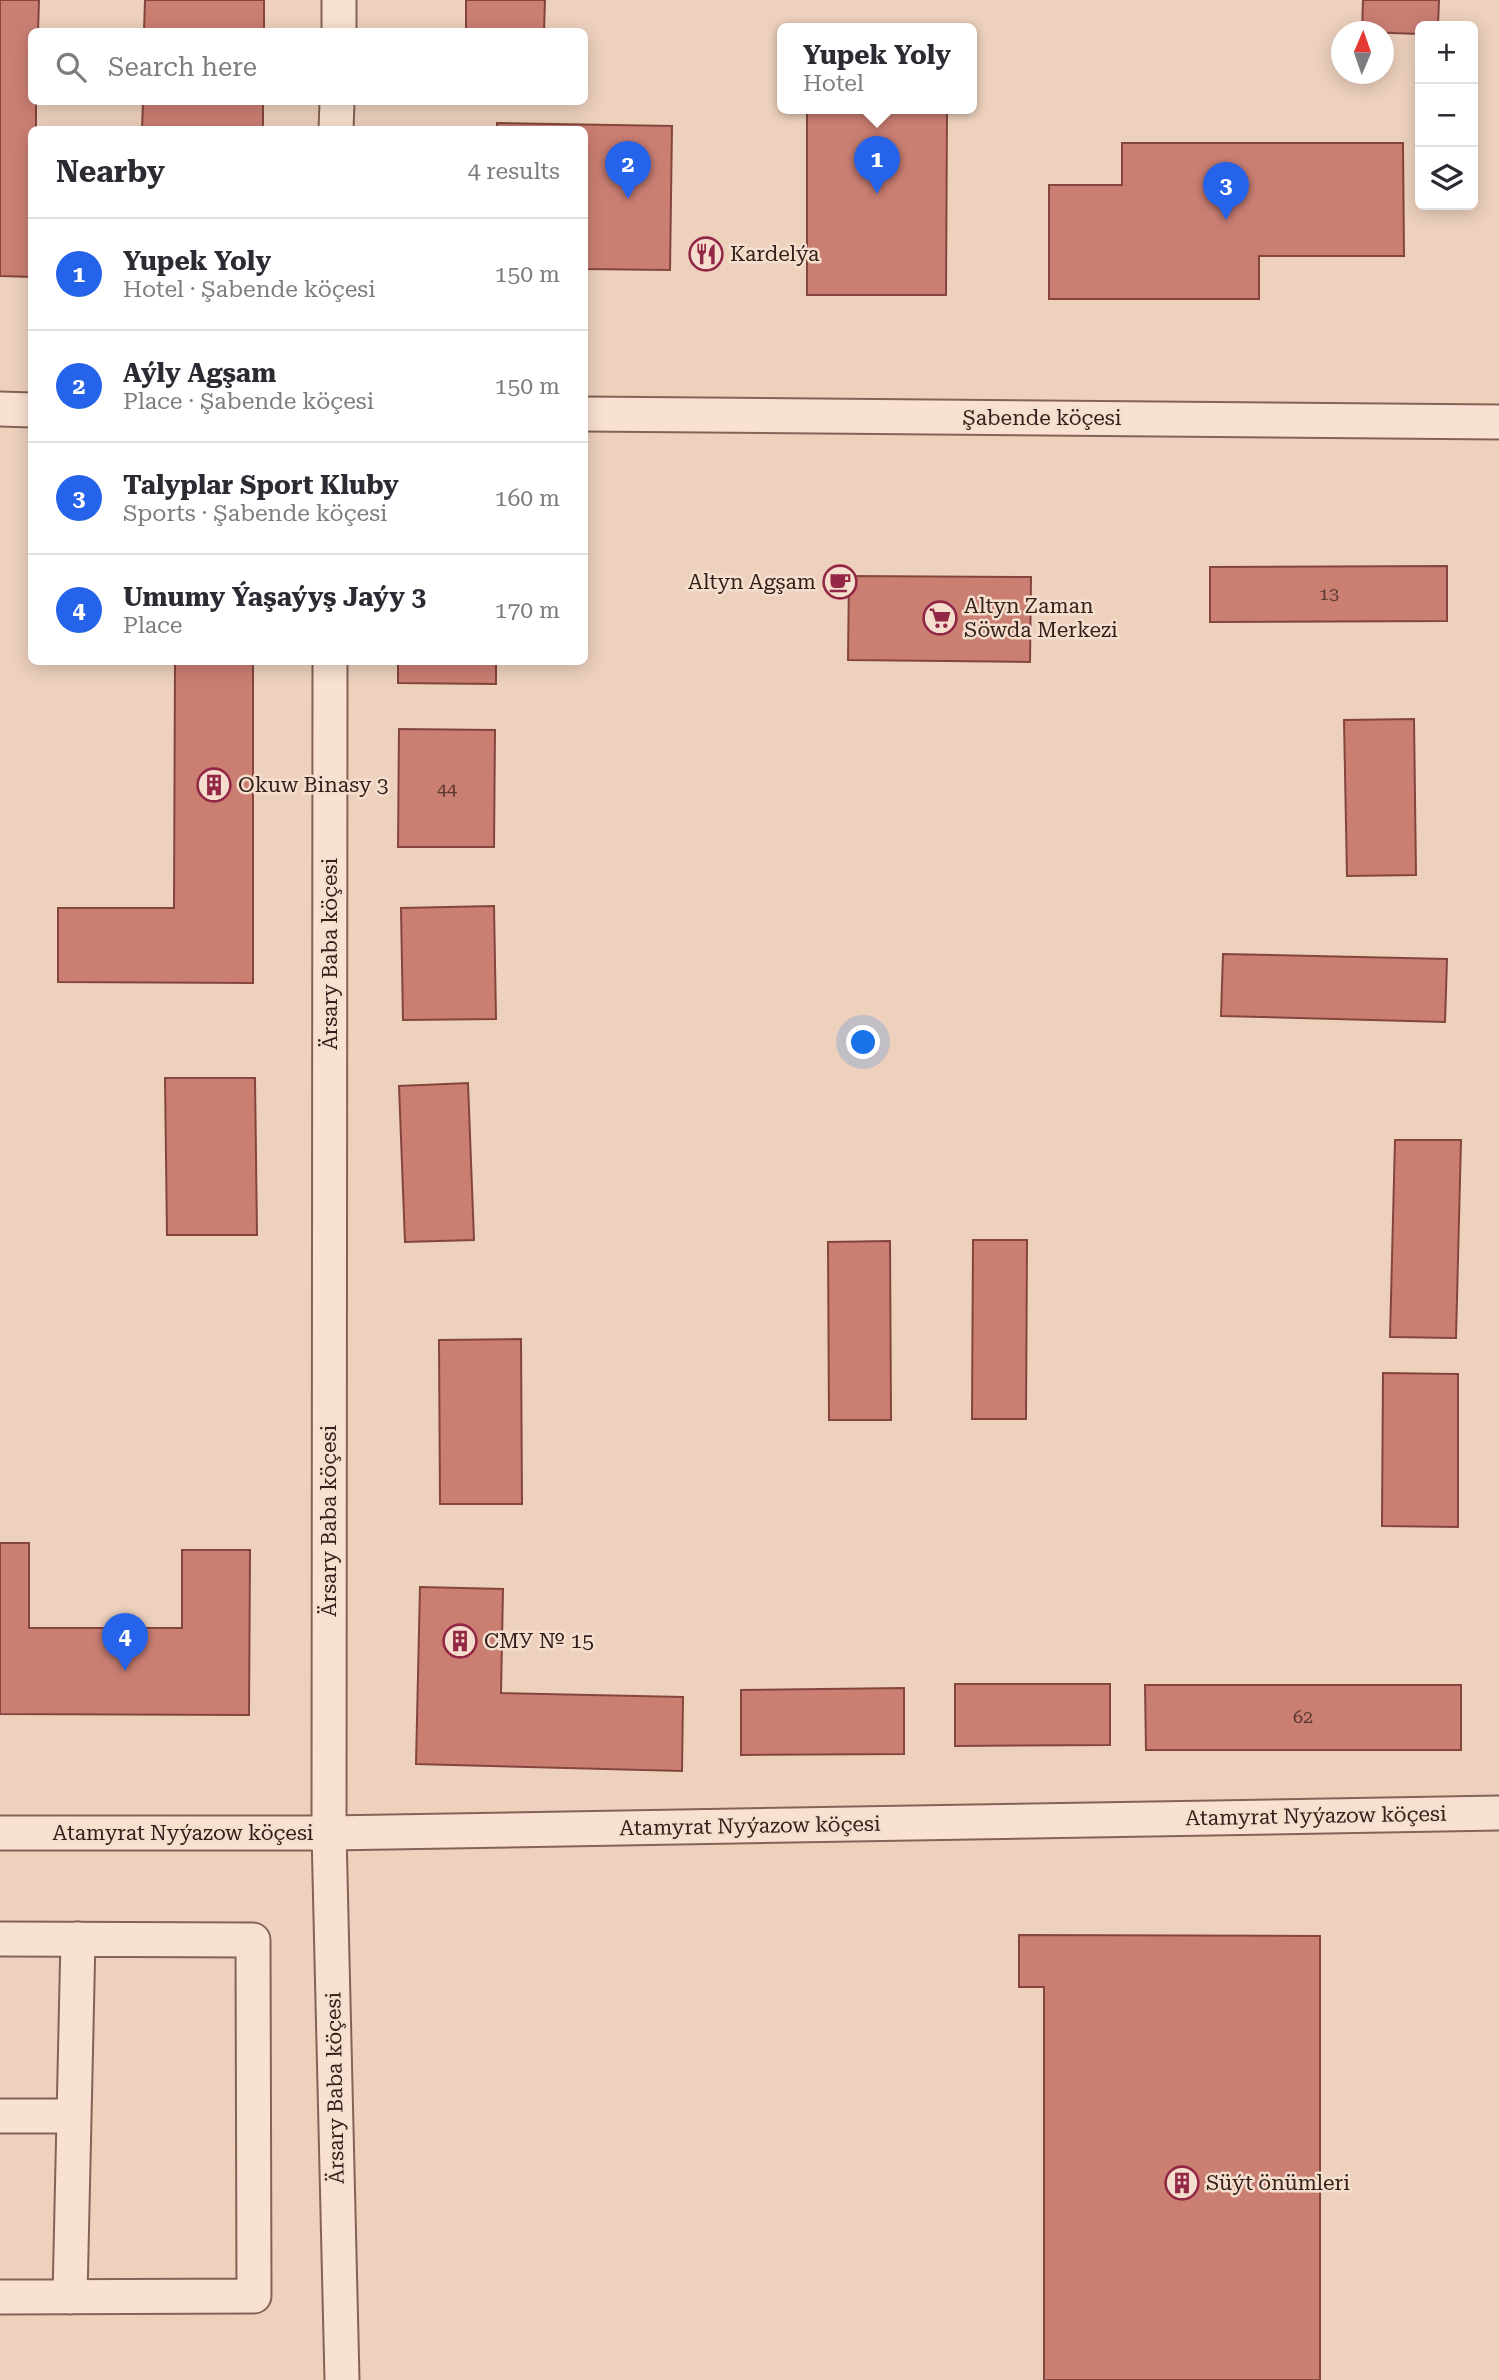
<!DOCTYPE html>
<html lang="en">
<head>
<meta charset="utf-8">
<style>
  :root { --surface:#fff; --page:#f2f2f3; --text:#2b2b33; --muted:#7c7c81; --line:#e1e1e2; --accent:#2563eb }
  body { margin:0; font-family:"Roboto Serif",serif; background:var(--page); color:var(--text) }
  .controls { position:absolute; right:21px; top:21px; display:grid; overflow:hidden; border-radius:10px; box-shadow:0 4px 18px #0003 }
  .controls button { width:63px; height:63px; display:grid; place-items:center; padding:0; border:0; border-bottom:2px solid var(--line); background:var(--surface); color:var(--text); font:35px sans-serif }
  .compass { position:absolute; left:1331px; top:21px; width:63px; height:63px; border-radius:50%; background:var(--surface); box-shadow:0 4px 18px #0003; rotate:2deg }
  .you { position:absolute; left:864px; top:1043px; width:24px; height:24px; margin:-18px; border:5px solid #fff; border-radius:50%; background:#1a73e8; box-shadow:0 0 0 10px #1a73e833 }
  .badge { display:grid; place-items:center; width:46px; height:46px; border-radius:50%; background:var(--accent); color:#fff; font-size:23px; font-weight:700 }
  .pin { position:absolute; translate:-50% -58px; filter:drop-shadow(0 2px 4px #0008) }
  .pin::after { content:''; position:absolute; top:37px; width:24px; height:21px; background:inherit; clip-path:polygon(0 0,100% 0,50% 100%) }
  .popup { position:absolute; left:777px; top:23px; width:200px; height:91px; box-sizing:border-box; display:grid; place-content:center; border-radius:10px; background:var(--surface); filter:drop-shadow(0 2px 5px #0005); font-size:23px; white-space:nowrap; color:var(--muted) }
  .popup b { font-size:26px; color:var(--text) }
  .popup::after { content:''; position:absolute; left:50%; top:100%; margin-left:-14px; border:14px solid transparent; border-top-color:var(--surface) }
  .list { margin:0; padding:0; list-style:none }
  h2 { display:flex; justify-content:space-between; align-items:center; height:91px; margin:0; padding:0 28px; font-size:30px }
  h2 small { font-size:23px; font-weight:400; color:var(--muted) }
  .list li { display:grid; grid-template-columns:46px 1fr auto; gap:21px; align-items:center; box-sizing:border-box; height:112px; padding:0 28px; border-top:2px solid var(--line) }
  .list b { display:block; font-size:26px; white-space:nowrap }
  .list p { margin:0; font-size:23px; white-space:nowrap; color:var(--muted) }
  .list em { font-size:23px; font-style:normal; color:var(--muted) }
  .icon { flex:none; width:38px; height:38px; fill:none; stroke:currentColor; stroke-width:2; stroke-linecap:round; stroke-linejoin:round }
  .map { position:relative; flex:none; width:1499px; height:2380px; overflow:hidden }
  .search { position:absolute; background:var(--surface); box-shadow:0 4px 18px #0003; left:28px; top:28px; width:560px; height:77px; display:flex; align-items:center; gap:18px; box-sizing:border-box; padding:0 24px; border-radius:10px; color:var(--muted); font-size:26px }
  .panel { position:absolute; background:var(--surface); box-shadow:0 4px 18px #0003; left:28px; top:126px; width:560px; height:539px; border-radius:10px }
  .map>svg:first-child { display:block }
</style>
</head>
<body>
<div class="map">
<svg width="1499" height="2380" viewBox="0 0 1499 2380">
  <rect width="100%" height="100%" fill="#edd1bd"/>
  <path fill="#cb7f73" stroke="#83453d" stroke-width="2" d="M0 0H39L38 32H32V102H36V130H32V277L0 276Z
    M145 0H264V32H144Z
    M466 0H545L544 32H466Z
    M1363 0H1439L1438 26H1420V34L1362 32Z
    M143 102H263V130H142Z
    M807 108H947L946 295H807Z
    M497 123 672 126 670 270 584 269V130H497Z
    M1122 143H1403L1404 256H1259V299H1049V185H1122Z
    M1447 566V621L1210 622V567Z
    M849 576 1031 577 1030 662 848 660Z
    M175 662H253V983L58 982V908H174Z
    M398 662H496V684L398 683Z
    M1414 719 1416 875 1347 876 1344 720Z
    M399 729 495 730 494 847H398Z
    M494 906 496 1019 403 1020 401 908Z
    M1223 954 1447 959 1445 1022 1221 1016Z
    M165 1078H255L257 1235H167Z
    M468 1083 474 1240 405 1242 399 1086Z
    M1395 1140H1461L1456 1338 1390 1337Z
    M973 1240H1027L1026 1419H972Z
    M890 1241 891 1420H829L828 1242Z
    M521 1339 522 1504H440L439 1340Z
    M1383 1373 1458 1374V1527L1382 1526Z
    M0 1543H29V1628H182V1550H250L249 1715 0 1714Z
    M420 1587 503 1589 501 1693 683 1697 682 1771 416 1764Z
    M955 1684H1110V1745L955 1746Z
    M1145 1685H1461V1750H1146Z
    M904 1688V1754L741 1755V1690Z
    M1019 1935 1320 1936V2380H1044V1987H1019Z"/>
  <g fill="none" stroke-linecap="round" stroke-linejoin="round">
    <defs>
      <path id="minor" d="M339 32V0
        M336 130 337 102
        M0 409 32 410
        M584 414 1499 422
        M330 662 329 1833 342 2380
        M0 1833H329L1499 1813
        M0 1939 253 1940 254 2296 0 2297
        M0 2116H73
        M70 2297 78 1939"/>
    </defs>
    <use href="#minor" stroke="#856257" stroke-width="37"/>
    <use href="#minor" stroke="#f8e1d0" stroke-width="33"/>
  </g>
  <defs>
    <symbol id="restaurant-ring" viewBox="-11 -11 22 22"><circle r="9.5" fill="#f5decd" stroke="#932746" stroke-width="1.5"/><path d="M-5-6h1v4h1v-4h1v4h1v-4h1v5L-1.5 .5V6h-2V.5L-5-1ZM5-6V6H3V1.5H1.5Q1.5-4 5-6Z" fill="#932746"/></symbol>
    <symbol id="cafe-ring" viewBox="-11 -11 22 22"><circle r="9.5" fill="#f5decd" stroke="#932746" stroke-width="1.5"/><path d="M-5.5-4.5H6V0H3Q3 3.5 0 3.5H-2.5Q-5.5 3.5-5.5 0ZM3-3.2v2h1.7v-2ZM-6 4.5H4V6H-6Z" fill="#932746"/></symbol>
    <symbol id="supermarket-ring" viewBox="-11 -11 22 22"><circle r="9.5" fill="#f5decd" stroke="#932746" stroke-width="1.5"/><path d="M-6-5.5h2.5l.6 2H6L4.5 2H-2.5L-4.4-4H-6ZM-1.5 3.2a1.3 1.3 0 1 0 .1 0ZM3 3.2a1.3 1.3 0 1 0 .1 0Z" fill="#932746"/></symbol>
    <symbol id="building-ring" viewBox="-11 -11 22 22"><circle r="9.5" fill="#f5decd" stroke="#932746" stroke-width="1.5"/><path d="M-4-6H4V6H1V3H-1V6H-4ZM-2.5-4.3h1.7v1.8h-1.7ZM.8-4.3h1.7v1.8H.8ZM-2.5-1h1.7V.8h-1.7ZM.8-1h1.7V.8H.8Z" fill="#932746"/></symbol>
  </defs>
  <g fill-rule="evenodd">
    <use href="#restaurant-ring" x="687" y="235" width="38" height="38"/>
    <use href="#cafe-ring" x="821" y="563" width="38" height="38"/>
    <use href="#supermarket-ring" x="921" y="599" width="38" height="38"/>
    <use href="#building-ring" x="195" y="766" width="38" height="38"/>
    <use href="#building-ring" x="441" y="1622" width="38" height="38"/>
    <use href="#building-ring" x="1163" y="2164" width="38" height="38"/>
  </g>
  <g text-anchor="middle" stroke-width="5" stroke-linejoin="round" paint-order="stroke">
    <g font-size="18" fill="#5a3831">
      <text x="1329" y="600">13</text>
      <text x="447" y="795">44</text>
      <text x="1303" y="1723">62</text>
    </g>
    <g font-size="21" fill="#34201b" stroke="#f5decd" text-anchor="start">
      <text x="730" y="261">Kardelýa</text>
      <text x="816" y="589" text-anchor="end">Altyn Agşam</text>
      <text x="964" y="613">Altyn Zaman<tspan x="964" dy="24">Söwda Merkezi</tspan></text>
      <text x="238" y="792">Okuw Binasy 3</text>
      <text x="484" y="1648">СМУ № 15</text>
      <text x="1206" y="2190">Süýt önümleri</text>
    </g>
    <g font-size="21" fill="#34201b" stroke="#f5decd">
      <text x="1042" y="425">Şabende köçesi</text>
      <text transform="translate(330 954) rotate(-90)" y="7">Ärsary Baba köçesi</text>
      <text transform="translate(329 1521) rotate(-90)" y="7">Ärsary Baba köçesi</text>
      <text transform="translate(1316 1816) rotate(-1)" y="7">Atamyrat Nyýazow köçesi</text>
      <text transform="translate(750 1826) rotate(-1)" y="7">Atamyrat Nyýazow köçesi</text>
      <text x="183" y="1840">Atamyrat Nyýazow köçesi</text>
      <text transform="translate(335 2088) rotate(-91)" y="7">Ärsary Baba köçesi</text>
    </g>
  </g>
</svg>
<div class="controls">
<button>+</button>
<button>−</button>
<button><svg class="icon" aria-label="layers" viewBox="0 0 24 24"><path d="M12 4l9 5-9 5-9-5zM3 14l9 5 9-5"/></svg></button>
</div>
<svg class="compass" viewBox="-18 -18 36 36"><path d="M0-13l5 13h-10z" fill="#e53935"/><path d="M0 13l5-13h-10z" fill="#7c7c81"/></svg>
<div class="you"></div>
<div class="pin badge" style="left:877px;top:194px">1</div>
<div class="popup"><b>Yupek Yoly</b>Hotel</div>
<div class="pin badge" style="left:628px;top:199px">2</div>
<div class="pin badge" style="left:1226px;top:220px">3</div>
<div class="pin badge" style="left:125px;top:1671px">4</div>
<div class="search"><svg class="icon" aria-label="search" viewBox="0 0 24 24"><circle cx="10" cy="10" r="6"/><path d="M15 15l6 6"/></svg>Search here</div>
<section class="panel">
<h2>Nearby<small>4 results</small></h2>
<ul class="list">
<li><span class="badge">1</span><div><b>Yupek Yoly</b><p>Hotel · Şabende köçesi</p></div><em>150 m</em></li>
<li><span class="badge">2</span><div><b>Aýly Agşam</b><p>Place · Şabende köçesi</p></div><em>150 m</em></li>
<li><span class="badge">3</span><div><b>Talyplar Sport Kluby</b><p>Sports · Şabende köçesi</p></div><em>160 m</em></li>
<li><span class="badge">4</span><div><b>Umumy Ýaşaýyş Jaýy 3</b><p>Place</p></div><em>170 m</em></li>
</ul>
</section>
</div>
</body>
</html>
